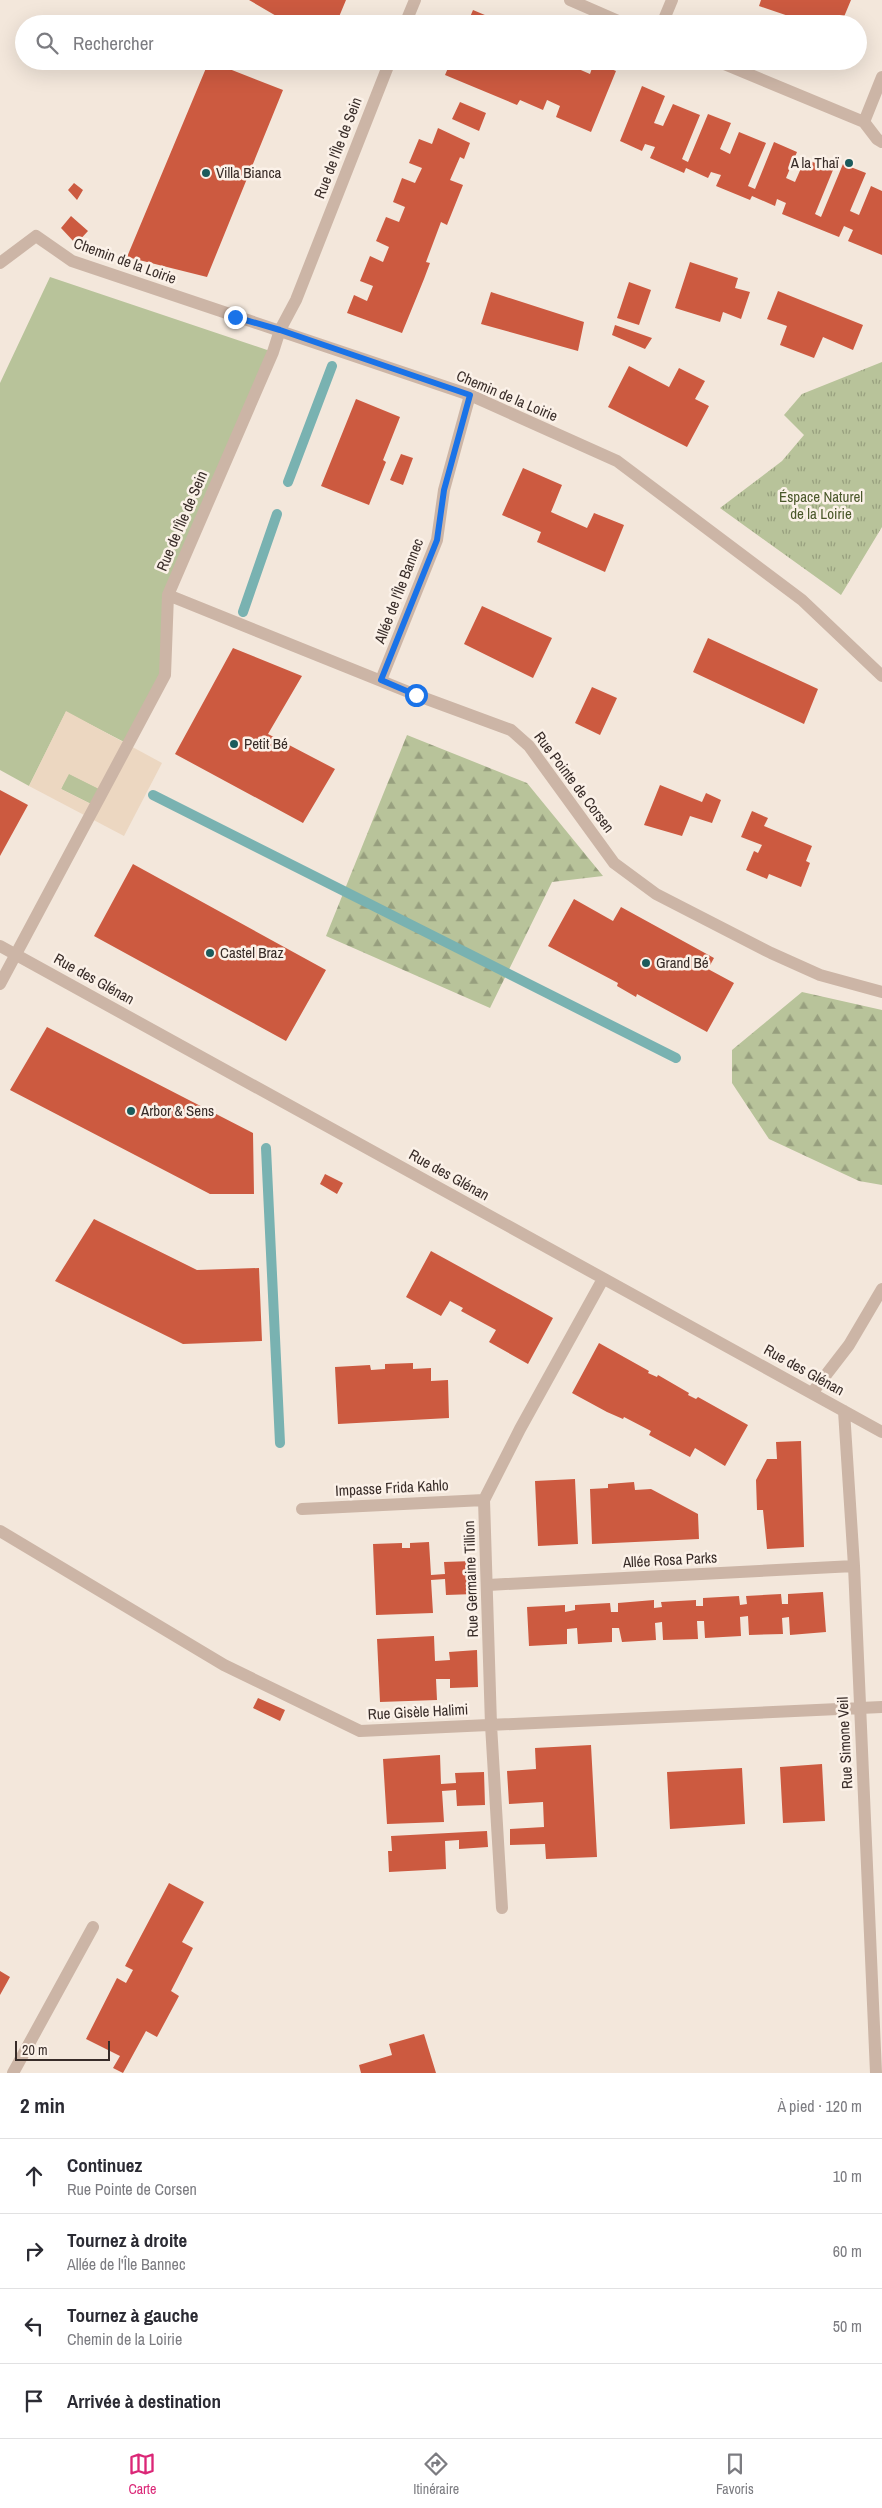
<!DOCTYPE html>
<html lang="fr">
<head>
<meta charset="utf-8">
<style>
  :root { --surface:#fff; --page:#f2f2f3; --text:#2b2b33; --muted:#7c7c81; --line:#e1e1e2; --accent:#db2777 }
  body { margin:0; font-family:"Archivo Narrow",sans-serif; background:var(--page); color:var(--text) }
  .scale { position:absolute; left:15px; bottom:12px; width:95px; box-sizing:border-box; padding-left:5px; border:2px solid #382c28; border-top:0; font-size:14px; line-height:18px; white-space:nowrap; color:#382c28; -webkit-text-stroke:4px #fbf1e8; paint-order:stroke }
  .stop { position:absolute; width:15px; height:15px; margin:-11px; border:4px solid #1a73e8; border-radius:50%; background:#fff }
  .stop.end { background:#1a73e8; border-color:#fff; box-shadow:0 1px 5px #0008 }
  .list { margin:0; padding:0; list-style:none }
  h2 { display:flex; justify-content:space-between; align-items:center; height:65px; margin:0; padding:0 20px; font-size:21px }
  h2 small { font-size:16px; font-weight:400; color:var(--muted) }
  .list li { display:grid; grid-template-columns:32px 1fr auto; gap:15px; align-items:center; box-sizing:border-box; height:75px; padding:0 20px; border-top:1px solid var(--line) }
  .list b { display:block; font-size:19px; white-space:nowrap }
  .list p { margin:0; font-size:16px; white-space:nowrap; color:var(--muted) }
  .list em { font-size:16px; font-style:normal; color:var(--muted) }
  .icon { flex:none; width:28px; height:28px; fill:none; stroke:currentColor; stroke-width:2; stroke-linecap:round; stroke-linejoin:round }
  .map { position:relative; flex:none; width:882px; height:2073px; overflow:hidden }
  .search { position:absolute; background:var(--surface); box-shadow:0 5px 20px #0002; left:15px; right:15px; top:15px; height:55px; display:flex; align-items:center; gap:12px; box-sizing:border-box; padding:0 18px; border-radius:28px; color:var(--muted); font-size:19px }
  .sheet { height:365px; background:var(--surface) }
  nav { display:flex; justify-content:space-around; align-items:center; box-sizing:border-box; height:70px; border-top:1px solid var(--line); background:var(--surface); font-size:14px; color:var(--muted) }
  nav a { display:grid; justify-items:center; gap:2px }
  nav .on { color:var(--accent) }
  .map>svg:first-child { display:block }
</style>
</head>
<body>
<div class="map">
<svg width="882" height="2073" viewBox="0 0 882 2073">
  <defs>
    <pattern id="forest-firs" width="22" height="20" patternUnits="userSpaceOnUse" patternTransform="scale(1.25)"><rect width="22" height="20" fill="#b8c39a"/><path d="M5 1l3.5 6h-7zM16 11l3.5 6h-7z" fill="#979f7e"/></pattern>
    <pattern id="park-tufts" width="24" height="20" patternUnits="userSpaceOnUse" patternTransform="scale(1.25)"><rect width="24" height="20" fill="#b8c39a"/><path d="M3 7l-1-3M5 7V3M7 7l1-3M15 17l-1-3M17 17v-4M19 17l1-3" fill="none" stroke="#979f7e"/></pattern>
  </defs>
  <rect width="100%" height="100%" fill="#f3e7db"/>
  <path fill="#b8c39a" d="M50 277 273 352 168 595 165 675 128 744 66 712 29 786 0 770V383Z
    M68 773 104 791 95 806 61 789Z"/>
  <path fill="url(#forest-firs)" d="M407 735 527 783 603 876 552 882 490 1008 326 936Z
    M802 992 882 1010V1185L859 1181 769 1139 732 1083V1050Z"/>
  <path fill="url(#park-tufts)" d="M882 362V527L841 595 720 508 782 461 804 435 784 415 802 394Z"/>
  <path fill="#ecd7c1" fill-rule="evenodd" d="M66 711 162 763 124 836 29 786ZM69 774 103 791 95 806 61 789Z"/>
  <g fill="none" stroke-linecap="round" stroke-linejoin="round">
    <path stroke="#79b2b1" stroke-width="10" d="M288 482 332 366
      M243 612 277 514
      M153 795 676 1058
      M266 1148 280 1443"/>
  </g>
  <path fill="#cc5a40" d="M249 0H346L336 24H290Z
    M761 0H851L841 24H812L759 6Z
    M473 10 492 18 490 24H467Z
    M209 61 283 90 207 277 127 257Z
    M451 61H560L590 74 594 62 616 71 591 132 556 117 560 106 547 100 543 110 520 100 517 105 445 75Z
    M642 86 665 96 654 123 663 126 673 104 700 115 682 159 688 162 708 114 731 123 720 149 730 154 739 132 766 143 748 186 755 189 774 142 797 152 786 178 795 182 805 159 833 170 815 214 821 217 843 164 866 173 850 211 859 215 871 186 882 191V255L848 241 853 230 844 226 839 237 782 214 786 203 777 199 775 206 752 196 750 200 716 186 721 175 711 172 708 178 686 168 684 173 650 158 655 147 645 144 642 151 620 141Z
    M460 102 486 113 479 131 452 119Z
    M438 128 470 143 464 159 460 157 450 180 463 185 447 225 441 222 426 262 430 263 424 279 402 333 347 313 354 295 367 301 373 286 360 281 370 256 383 262 389 247 376 241 386 217 399 222 405 207 393 202 402 178 415 183 422 168 409 163 419 139 432 144Z
    M74 183 83 190 77 200 68 190Z
    M71 216 88 231 76 244 61 228Z
    M690 262 738 278 735 288 750 292 741 319 723 312 720 322 675 308Z
    M629 282 651 290 639 325 617 318Z
    M778 291 863 325 853 350 823 337 814 358 780 345 787 326 767 319Z
    M491 292 584 322 578 351 481 324Z
    M615 325 652 338 645 349 612 335Z
    M629 366 669 387 679 368 705 381 695 399 709 406 687 447 608 407Z
    M356 399 400 417 383 460 386 462 369 505 321 486Z
    M401 454 413 458 403 485 390 480Z
    M523 468 562 485 551 512 587 528 594 513 624 525 605 572 537 542 541 532 502 515Z
    M482 606 552 638 533 678 464 644Z
    M708 638 818 689 804 724 693 672Z
    M233 648 302 676 268 734 335 769 303 823 175 754Z
    M592 687 617 698 600 735 575 723Z
    M660 785 702 802 706 793 721 800 712 823 690 816 682 836 644 825Z
    M0 790 28 805 0 856Z
    M752 811 768 818 764 826 812 846 806 861 810 863 801 887 769 874 767 879 746 870 754 851 758 853 762 845 741 837Z
    M133 864 326 970 286 1041 94 936Z
    M574 899 613 921 621 907 714 958 708 969 734 983 707 1032 637 994 636 997 617 986 618 983 548 946Z
    M47 1027 253 1133 254 1194H210L10 1090Z
    M325 1174 343 1183 337 1194 320 1184Z
    M94 1219 197 1270 259 1268 262 1341 183 1344 55 1281Z
    M431 1251 553 1318 528 1364 489 1342 496 1330 461 1311 463 1308 450 1301 441 1316 406 1297Z
    M599 1343 649 1371 648 1373 657 1377 658 1375 689 1393 688 1395 696 1399 698 1397 748 1425 725 1466 695 1448 690 1457 649 1435 651 1431 624 1417 623 1419 607 1412 572 1393Z
    M413 1363V1369L431 1368V1381L448 1380 449 1418 338 1424 335 1367 370 1365 371 1370 385 1369V1364Z
    M801 1441 804 1547 767 1549 763 1510H757L756 1480 767 1459H777L776 1442Z
    M575 1479 578 1544 538 1546 535 1481Z
    M634 1482 635 1490 651 1489 698 1514 699 1539 592 1544 590 1489 608 1488V1484Z
    M429 1542 431 1575 445 1574 444 1562 473 1561 475 1594 446 1595 445 1579 431 1580 433 1613 376 1615 373 1544 402 1543V1548H410V1543Z
    M823 1592 826 1632 790 1635 789 1617 782 1618 783 1634 749 1635 748 1616 740 1617 741 1636 705 1638 704 1621H697L698 1639 663 1640 662 1622 655 1623 656 1640 622 1642 619 1628H612V1642L578 1644 577 1628 567 1629V1644L529 1646 527 1607 565 1605V1612L575 1610V1605L610 1603 611 1612H618V1603L654 1600V1608L662 1607 661 1602 696 1600V1606H703V1598L739 1596 740 1605 747 1604 746 1596 781 1594 782 1604H788V1594Z
    M434 1636 435 1661 450 1660 449 1652 477 1650 478 1687 450 1688V1679H436L437 1700 380 1702 377 1639Z
    M258 1698 285 1710 280 1721 253 1708Z
    M591 1745 597 1857 546 1859 545 1844 510 1845V1829L544 1827 543 1802 509 1804 507 1771 536 1769 535 1748Z
    M440 1755 441 1784 456 1783 455 1773 484 1772 485 1805 457 1806 456 1790 442 1791 444 1822 387 1824 383 1759Z
    M822 1764 825 1821 783 1823 780 1767Z
    M742 1768 745 1824 670 1829 667 1772Z
    M487 1831 488 1847 459 1849V1840L445 1841 446 1869 389 1872 388 1851H392L391 1836Z
    M169 1883 204 1902 182 1942 193 1948 171 1991 179 1996 157 2037 146 2031 123 2073 113 2068 120 2056 86 2039 117 1978 126 1983 133 1970 125 1966Z
    M0 1971 10 1977 0 1995Z
    M424 2034 436 2073H361L359 2065 392 2055 389 2044Z"/>
  <g fill="none" stroke-linecap="round" stroke-linejoin="round">
    <path stroke="#ccb5a6" stroke-width="12" d="M570 0 625 24
      M405 24 415 0
      M662 24 672 0
      M717 61 864 122 882 77
      M864 122 877 139 882 142
      M0 263 36 236 72 261 470 395 617 461 802 600 882 676
      M168 595 416 695 511 730 529 746 614 863 656 894 771 953 820 975 882 992
      M381 680 437 540 444 490 470 395
      M0 946 882 1432
      M0 984 165 675 168 595 273 352 280 330 296 300 390 61
      M812 1393 849 1345 882 1289
      M844 1411 854 1566 876 2073
      M302 1509 484 1500
      M0 1531 224 1665 360 1731 882 1707
      M488 1585 854 1566
      M502 1908 491 1725 484 1500 520 1429 603 1279
      M13 2073 93 1927"/>
  </g>
  <g fill="none" stroke-linecap="round" stroke-linejoin="round">
    <path stroke="#1a73e8" stroke-width="6" d="M235 317 280 330 470 395 444 490 437 540 381 680 416 695"/>
  </g>
  <g fill="#1b5b5c" stroke="#fbf1e8" stroke-width="2">
    <circle cx="849" cy="163" r="5"/>
    <circle cx="206" cy="173" r="5"/>
    <circle cx="234" cy="744" r="5"/>
    <circle cx="210" cy="953" r="5"/>
    <circle cx="646" cy="963" r="5"/>
    <circle cx="131" cy="1111" r="5"/>
  </g>
  <g text-anchor="middle" stroke-width="5" stroke-linejoin="round" paint-order="stroke">
    <g font-size="15" fill="#382c28" stroke="#fbf1e8">
      <text transform="translate(338 148) rotate(-69)" y="5">Rue de l'Île de Sein</text>
      <text transform="translate(125 261) rotate(20)" y="5">Chemin de la Loirie</text>
      <text transform="translate(507 396) rotate(23)" y="5">Chemin de la Loirie</text>
      <text transform="translate(182 521) rotate(-67)" y="5">Rue de l'Île de Sein</text>
      <text transform="translate(399 591) rotate(-69)" y="5">Allée de l'Île Bannec</text>
      <text transform="translate(574 782) rotate(53)" y="5">Rue Pointe de Corsen</text>
      <text transform="translate(94 979) rotate(29)" y="5">Rue des Glénan</text>
      <text transform="translate(449 1175) rotate(29)" y="5">Rue des Glénan</text>
      <text transform="translate(804 1370) rotate(29)" y="5">Rue des Glénan</text>
      <text transform="translate(392 1488) rotate(-3)" y="5">Impasse Frida Kahlo</text>
      <text transform="translate(670 1560) rotate(-3)" y="5">Allée Rosa Parks</text>
      <text transform="translate(471 1579) rotate(-92)" y="5">Rue Germaine Tillion</text>
      <text transform="translate(418 1712) rotate(-3)" y="5">Rue Gisèle Halimi</text>
      <text transform="translate(845 1743) rotate(-93)" y="5">Rue Simone Veil</text>
    </g>
    <g font-size="15" fill="#382c28" stroke="#fbf1e8" text-anchor="start">
      <text x="839" y="168" text-anchor="end">A la Thaï</text>
      <text x="216" y="178">Villa Bianca</text>
      <text x="244" y="749">Petit Bé</text>
      <text x="220" y="958">Castel Braz</text>
      <text x="656" y="968">Grand Bé</text>
      <text x="141" y="1116">Arbor &amp; Sens</text>
    </g>
    <g font-size="15" fill="#4a582a" stroke="#fbf1e8">
      <text x="821" y="502">Éspace Naturel<tspan x="821" dy="17">de la Loirie</tspan></text>
    </g>
  </g>
</svg>
<div class="scale">20 m</div>
<div class="stop" style="left:416px;top:695px"></div>
<div class="stop end" style="left:235px;top:317px"></div>
<div class="search"><svg class="icon" aria-label="search" viewBox="0 0 24 24"><circle cx="10" cy="10" r="6"/><path d="M15 15l6 6"/></svg>Rechercher</div>
</div>
<section class="sheet">
<h2>2 min<small>À pied · 120 m</small></h2>
<ul class="list">
<li><svg class="icon" aria-label="ahead" viewBox="0 0 24 24"><path d="M12 20V5M6 11l6-6 6 6"/></svg><div><b>Continuez</b><p>Rue Pointe de Corsen</p></div><em>10 m</em></li>
<li><svg class="icon" aria-label="right" viewBox="0 0 24 24"><path d="M7 20v-9h11M14 6l5 5-5 5"/></svg><div><b>Tournez à droite</b><p>Allée de l'Île Bannec</p></div><em>60 m</em></li>
<li><svg class="icon" aria-label="left" viewBox="0 0 24 24"><path d="M17 20v-9H6M10 6l-5 5 5 5"/></svg><div><b>Tournez à gauche</b><p>Chemin de la Loirie</p></div><em>50 m</em></li>
<li><svg class="icon" aria-label="arrive" viewBox="0 0 24 24"><path d="M6 21V4h12l-3 4 3 4H6"/></svg><div><b>Arrivée à destination</b></div></li>
</ul>
</section>
<nav>
<a class="on"><svg class="icon" aria-label="map" viewBox="0 0 24 24"><path d="M3 6l6-2 6 2 6-2v14l-6 2-6-2-6 2zM9 4v14M15 6v14"/></svg>Carte</a>
<a><svg class="icon" aria-label="directions" viewBox="0 0 24 24"><path d="M12 3l9 9-9 9-9-9zM9 14v-3h6M13 9l2 2-2 2"/></svg>Itinéraire</a>
<a><svg class="icon" aria-label="saved" viewBox="0 0 24 24"><path d="M7 4h10v16l-5-4-5 4z"/></svg>Favoris</a>
</nav>
</body>
</html>
